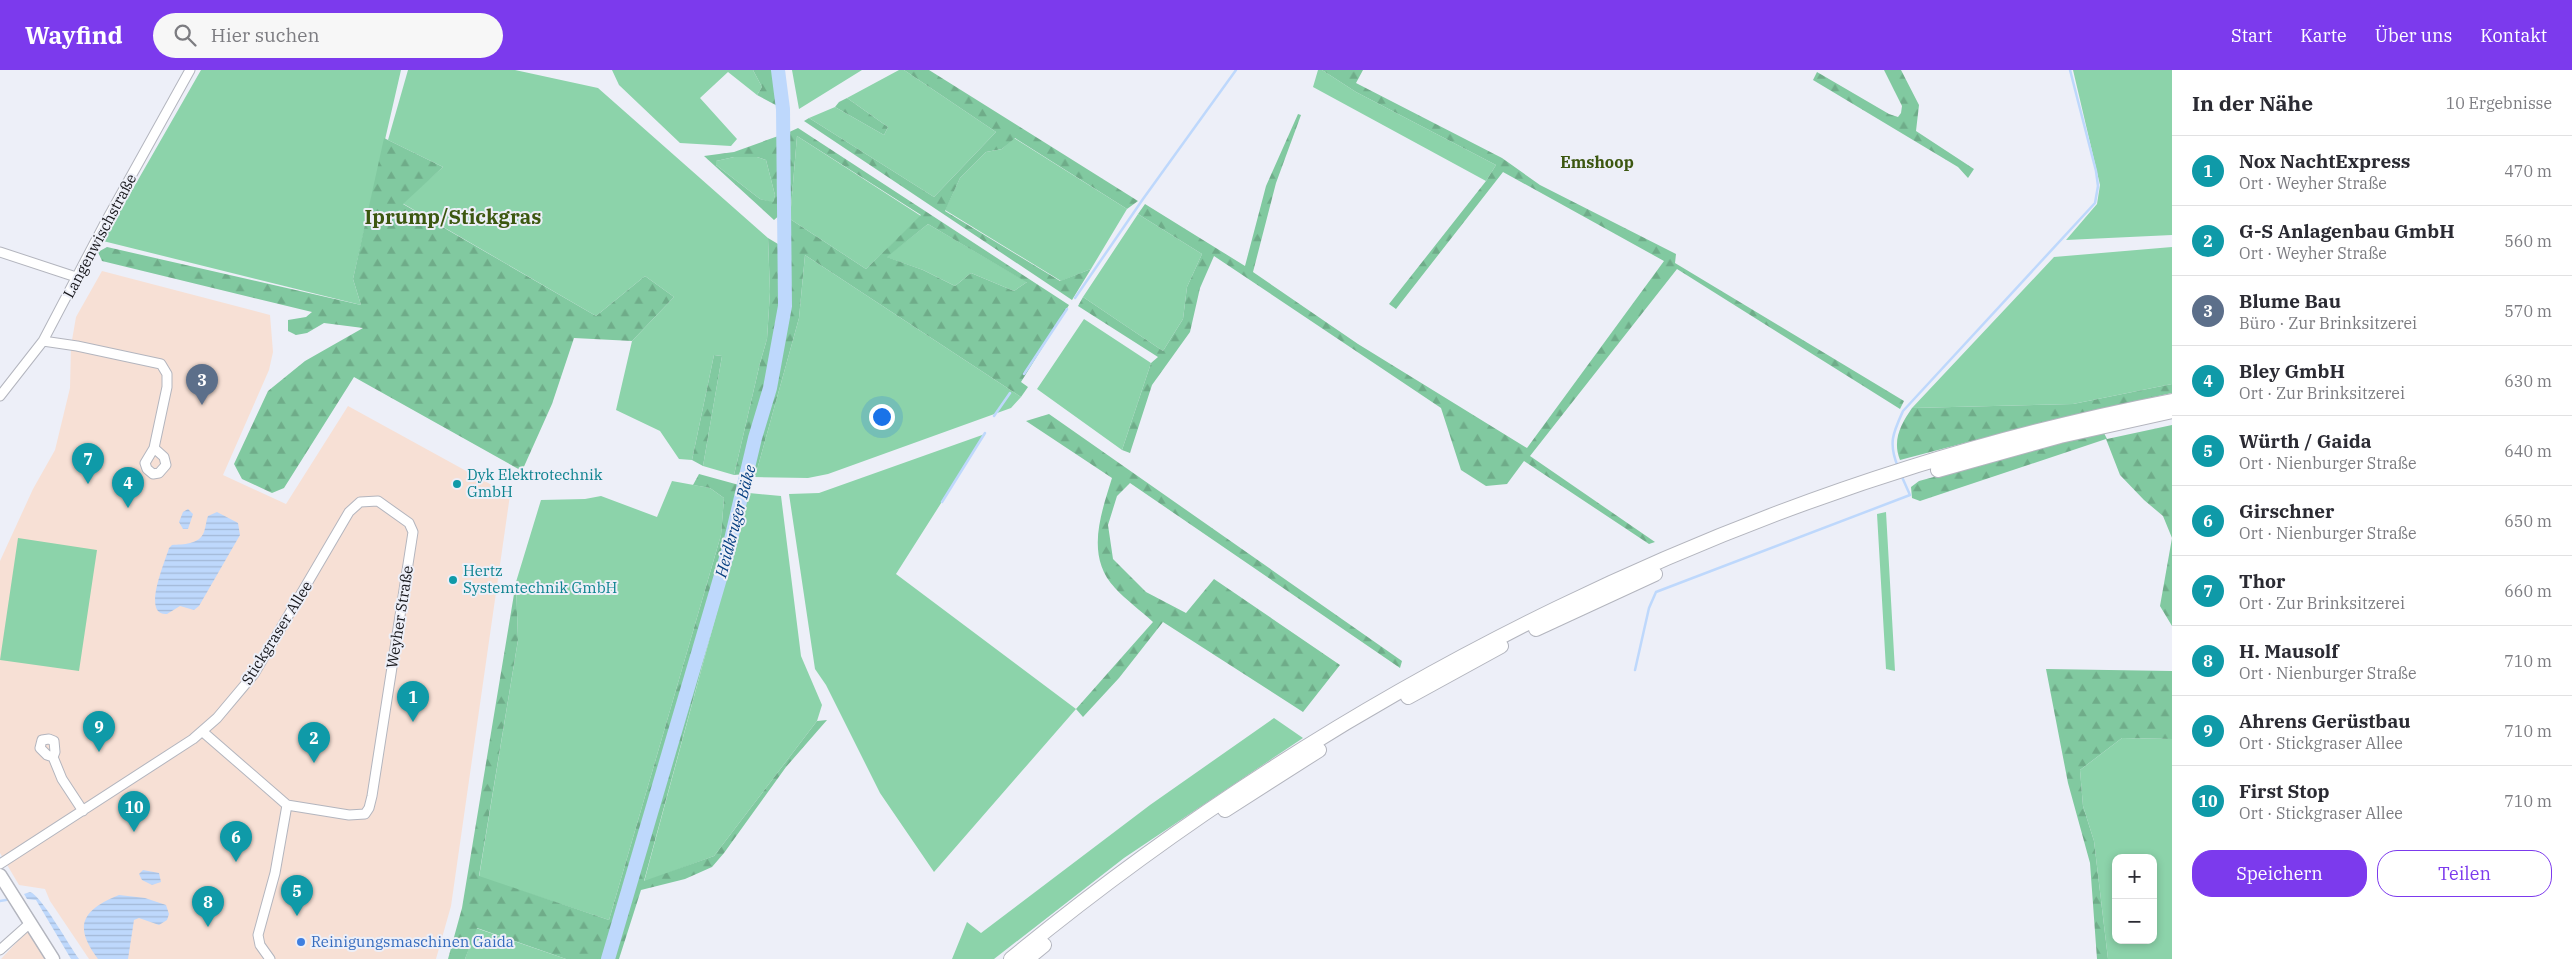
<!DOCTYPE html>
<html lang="de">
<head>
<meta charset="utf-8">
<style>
  :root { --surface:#fff; --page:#f7f7f7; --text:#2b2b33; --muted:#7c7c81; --line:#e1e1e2; --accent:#7c3aed }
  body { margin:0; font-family:"IBM Plex Serif",serif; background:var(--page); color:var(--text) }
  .controls { position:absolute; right:15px; bottom:15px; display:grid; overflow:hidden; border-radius:10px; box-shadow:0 2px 8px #0003 }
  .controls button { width:45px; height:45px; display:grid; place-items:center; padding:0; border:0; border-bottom:1px solid var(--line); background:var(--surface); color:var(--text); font:25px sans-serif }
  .you { position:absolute; left:881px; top:346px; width:18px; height:18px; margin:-12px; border:4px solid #fff; border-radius:50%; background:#1a73e8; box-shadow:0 0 0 8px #1a73e833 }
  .badge { display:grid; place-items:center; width:32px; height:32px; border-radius:50%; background:var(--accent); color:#fff; font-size:16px; font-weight:700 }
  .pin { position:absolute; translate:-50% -41px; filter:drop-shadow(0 1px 2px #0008) }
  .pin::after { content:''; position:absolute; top:26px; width:18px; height:15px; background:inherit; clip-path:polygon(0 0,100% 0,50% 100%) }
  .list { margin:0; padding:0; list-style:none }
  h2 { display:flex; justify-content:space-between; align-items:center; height:65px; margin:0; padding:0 20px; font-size:21px }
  h2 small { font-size:16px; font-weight:400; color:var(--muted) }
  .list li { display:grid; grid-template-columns:32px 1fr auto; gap:15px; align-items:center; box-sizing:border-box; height:70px; padding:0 20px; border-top:1px solid var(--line) }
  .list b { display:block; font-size:19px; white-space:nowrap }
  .list p { margin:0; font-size:16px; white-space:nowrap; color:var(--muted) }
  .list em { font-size:16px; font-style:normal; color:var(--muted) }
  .actions { display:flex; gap:10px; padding:15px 20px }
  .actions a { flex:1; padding:11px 0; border:1px solid var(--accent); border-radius:20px; text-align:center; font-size:18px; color:var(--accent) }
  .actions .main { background:var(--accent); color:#fff }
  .icon { flex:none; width:28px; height:28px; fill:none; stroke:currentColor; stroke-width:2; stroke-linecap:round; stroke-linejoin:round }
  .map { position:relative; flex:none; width:2172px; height:889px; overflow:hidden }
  header { display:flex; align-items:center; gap:30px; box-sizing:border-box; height:70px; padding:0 25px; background:var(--accent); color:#fff }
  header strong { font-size:24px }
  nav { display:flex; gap:28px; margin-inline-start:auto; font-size:18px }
  .search { width:350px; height:45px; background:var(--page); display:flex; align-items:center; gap:12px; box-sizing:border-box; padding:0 18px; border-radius:28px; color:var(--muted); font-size:19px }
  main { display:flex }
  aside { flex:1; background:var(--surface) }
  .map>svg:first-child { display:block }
</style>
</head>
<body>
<header>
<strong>Wayfind</strong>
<div class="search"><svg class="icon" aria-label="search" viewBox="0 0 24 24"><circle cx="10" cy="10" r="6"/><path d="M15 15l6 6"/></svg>Hier suchen</div>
<nav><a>Start</a><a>Karte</a><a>Über uns</a><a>Kontakt</a></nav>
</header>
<main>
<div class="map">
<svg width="2172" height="889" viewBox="0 0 2172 889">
  <defs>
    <pattern id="forest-firs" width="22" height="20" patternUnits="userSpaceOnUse" patternTransform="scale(1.25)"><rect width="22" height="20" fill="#81c9a0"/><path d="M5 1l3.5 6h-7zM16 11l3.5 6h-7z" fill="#6fac89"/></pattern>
    <pattern id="water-rules" width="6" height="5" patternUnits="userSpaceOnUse" patternTransform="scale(1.25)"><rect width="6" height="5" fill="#bed8fc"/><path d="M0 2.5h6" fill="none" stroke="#a3b9d7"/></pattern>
  </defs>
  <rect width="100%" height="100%" fill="#edeff8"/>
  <path fill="#f7e0d5" d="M102 201 270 245 273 282 269 300 223 405 286 434 348 336 510 425 451 836 436 889H89L50 831 45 819 19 815 0 783V491L33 419 55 380 70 318 71 276 76 247Z
    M28 860 48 889H1Z"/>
  <path fill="#8cd3aa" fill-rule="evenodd" d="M201 0H401L353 209 361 235 103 171Z
    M408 0H515L598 18 768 168 770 222 767 269 760 293 734 405 703 396 722 286 714 285 692 390 679 389 660 361 616 340 632 271 674 227 645 206 596 246 402 133 443 97 388 70Z
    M612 0H753L762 17 757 25 728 2 700 28 737 69 731 76 680 73 619 15Z
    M792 0H862L799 39Z
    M899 0H904L996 62 934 127 809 48 835 37 884 65 888 57 847 28Z
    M1318 0H1322L1356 22 1496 95 1486 111 1313 17Z
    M2073 0H2172V165L2066 170 2097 134 2100 115Z
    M797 66 921 146 866 199 790 149Z
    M1014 68 1127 139 1091 199 1061 211 945 140 960 108 986 82 1002 79Z
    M734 87H757L766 90 775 125 773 133 760 129 716 95V91Z
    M1138 144 1202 184 1187 217 1183 249 1163 281 1083 227Z
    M928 154 1027 212 1014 221 971 203 955 216 923 200 886 187Z
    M2172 177V314L2073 334 1912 338 2054 187Z
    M805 185 1021 327 1011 338 828 404 808 408 755 407 799 248Z
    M1084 249 1151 293 1122 380 1037 319Z
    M985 364 896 504 1076 639 934 802 880 723 826 615 815 599 789 424 819 423Z
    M672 411 710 418 724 428 721 465 609 850 479 807 518 570 516 512 541 430 585 429 601 426 657 447Z
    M749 423 781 426 801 586 822 635 817 651 714 786 644 812Z
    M1886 442 1895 601 1886 599 1877 444Z
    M18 468 97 480 79 601 0 590Z
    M1274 648 1303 668 1124 788 994 889H952L967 852 981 863 1150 735Z
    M2122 668 2172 669V889H2108L2094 771 2083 736 2080 700ZM2116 788H2153V870H2116Z
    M476 858 566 889H465Z"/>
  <path fill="url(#forest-firs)" fill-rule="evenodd" d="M753 0H778L783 39 757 25 762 17Z
    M904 0H929L1138 131 1127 139 1015 68 1002 79 986 82 960 108 945 141 1060 211 1091 199 1072 230 804 51 809 48 934 127 996 62Z
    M1322 0H1363L1356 13 1502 88 1540 115 1676 184 1675 193 1904 331 1900 339 1677 199 1530 386 1655 472 1649 474 1524 391 1507 414 1486 416 1461 400 1441 338 1214 186 1200 218 1190 262 1152 315 1130 383 1122 380 1151 293 1158 287 1078 236 1083 227 1163 281 1183 249 1187 217 1202 184 1138 144 1145 134 1245 196 1266 116 1298 44 1301 45 1276 113 1253 202 1358 274 1527 378 1664 191 1503 102 1396 239 1389 234 1486 111 1496 95 1356 22Z
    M1884 0H1901L1919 35 1916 61 1974 99 1968 108 1958 97 1813 10 1817 2 1889 44 1898 47 1901 43 1902 36Z
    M847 28 888 57 884 65 835 37 839 32Z
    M798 58 1069 235 1021 312 1028 317 1021 327 805 185 799 248 755 407 748 405 772 316 786 239 785 64ZM797 66 921 145 866 199 790 149ZM928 154 1026 212H1027L1014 221 971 203 955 216 923 200 887 187Z
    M781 65 782 143 774 150 704 86 734 82ZM734 87H757L766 90 775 125 773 132 760 129 716 95V91Z
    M384 68 443 97 403 134 596 246 645 206 674 227 632 271 574 268 552 334 522 401 354 307 284 418 272 423 242 409 234 394 268 321 305 291 363 258 324 253 307 263 296 265 288 261V250L306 247 312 242 102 191 98 182 107 177 361 235 353 209Z
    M768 168 783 177 784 236 769 317 744 404 734 405 760 293 767 269 770 222Z
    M714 285 722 286 703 396 692 390Z
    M2172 314V323L2056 349 1900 390C1892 370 1901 354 1912 338L2073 334Z
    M1049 344 1402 591 1400 598 1130 413 1117 426 1108 455 1113 489 1146 522 1186 543 1214 509 1340 595 1303 642 1163 552 1119 608 1083 647 1076 639 1153 552C1140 540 1126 530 1115 518 1085 486 1101 444 1112 408L1026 351Z
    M2172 355V468L2163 446 2144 430 2120 405 2106 369 1920 431 1912 428 1911 417 1919 411 2103 361 2107 369Z
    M699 404 739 415 727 477 694 585 676 654 606 889H566L477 858 465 889H448L462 838 516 512 518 570 479 806 609 850 721 465 724 428 710 418 693 415Z
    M744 420 749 423 644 811 714 786 817 651 827 650 786 697 724 783 712 797 685 809 641 820 619 889H610C655 733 704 578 744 420Z
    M2172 468V556L2160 536Z
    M2046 599 2172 601V669L2122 668 2080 700 2083 736 2094 771 2108 889H2097L2090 793 2068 713Z"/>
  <path fill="url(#water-rules)" d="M188 439 193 444 188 459H183L179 452 183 442Z
    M217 442 238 453 240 465 199 536 194 540 180 536 167 544C141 546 165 492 169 478L172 475C183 474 199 475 204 462 206 456 206 451 208 446Z
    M143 800 159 803 161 812 152 815 142 810 139 804Z
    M30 822C41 825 70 877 79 889H71L36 830 27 829 24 824Z
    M119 825 145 828 166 835 169 844 167 850 159 855 139 848 134 850 128 889H98C73 856 82 840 119 825Z"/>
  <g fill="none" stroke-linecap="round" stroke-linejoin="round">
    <path stroke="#bed8fc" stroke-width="2.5" d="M1075 228 1143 129 1236 0
      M1024 304 1067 239
      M994 346 1010 323
      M1898 397C1888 373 1893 363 1903 341L2095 133 2098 116 2096 101 2070 0
      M942 432 985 363
      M1635 600 1649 538 1656 522 1910 425 1902 407
      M0 831 11 829"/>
    <path stroke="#bed8fc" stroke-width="14" d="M608 889 729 478 755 368 770 318 785 236 783 39 778 0"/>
    <defs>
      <path id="minor" d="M0 182 76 207
        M43 271 77 276 161 294 167 304V317L154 378 145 393 147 399 153 404 159 403 166 395 164 387 154 378
        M0 326 43 271 105 153 190 0
        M53 687 47 685 40 678 42 670 49 669 54 671 55 682 53 687 62 709 83 741
        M0 794 193 669 217 648 254 604 349 442 360 432 378 431 409 453 413 462 372 726 369 738 365 744 349 745 287 735 203 662
        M0 880 29 854
        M270 889 260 875 258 865 275 803 287 735"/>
      <path id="secondary" d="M0 805 53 889"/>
      <path id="trunk" d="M1938 400 2060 366 2172 341
        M1536 559 1655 504
        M1408 627 1501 576
        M1225 740 1319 680
        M1011 889C1343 616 1748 413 2172 331
        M1027 889 1044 875"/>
    </defs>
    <use href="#minor" stroke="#b3b5be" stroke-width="11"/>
    <use href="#secondary" stroke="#b3b5be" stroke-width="15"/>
    <use href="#trunk" stroke="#b3b5be" stroke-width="16"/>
    <use href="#minor" stroke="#fff" stroke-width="9"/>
    <use href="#secondary" stroke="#fff" stroke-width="12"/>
    <use href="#trunk" stroke="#fff" stroke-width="14"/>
  </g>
  <g fill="#0f9aa8" stroke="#edeff8" stroke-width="2">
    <circle cx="457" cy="414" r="5"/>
    <circle cx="453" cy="510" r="5"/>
  </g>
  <circle fill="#3f7fe0" stroke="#edeff8" stroke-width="2" cx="301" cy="872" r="5"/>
  <g text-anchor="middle" stroke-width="4" stroke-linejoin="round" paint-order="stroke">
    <g font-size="15" fill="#16161a" stroke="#edeff8">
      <text transform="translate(100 166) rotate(-62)" y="5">Langenwischstraße</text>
      <text transform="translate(400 547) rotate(-81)" y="5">Weyher Straße</text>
      <text transform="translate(277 563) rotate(-58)" y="5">Stickgraser Allee</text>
    </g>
    <g font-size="15" fill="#0d838f" stroke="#edeff8" text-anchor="start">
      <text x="467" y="410">Dyk Elektrotechnik<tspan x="467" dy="17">GmbH</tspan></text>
      <text x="463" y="506">Hertz<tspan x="463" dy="17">Systemtechnik GmbH</tspan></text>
    </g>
    <g font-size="15" fill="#366cbe" stroke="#edeff8" text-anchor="start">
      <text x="311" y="877">Reinigungsmaschinen Gaida</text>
    </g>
    <g font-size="16" font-weight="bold" fill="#3c5710" stroke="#edeff8">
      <text x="1597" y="98">Emshoop</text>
    </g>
    <g font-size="16" font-style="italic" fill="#084183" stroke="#edeff8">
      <text transform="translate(735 451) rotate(-75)" y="6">Heidkruger Bäke</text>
    </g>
    <g font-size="20" font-weight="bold" fill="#3c5710" stroke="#edeff8">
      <text x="453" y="154">Iprump/Stickgras</text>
    </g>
  </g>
</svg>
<div class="controls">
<button>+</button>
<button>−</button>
</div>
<div class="you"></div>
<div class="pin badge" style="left:413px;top:652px;background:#0f9aa8">1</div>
<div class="pin badge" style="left:314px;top:693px;background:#0f9aa8">2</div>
<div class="pin badge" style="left:202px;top:335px;background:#5c6f8a">3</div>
<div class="pin badge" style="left:128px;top:438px;background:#0f9aa8">4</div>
<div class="pin badge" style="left:297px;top:846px;background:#0f9aa8">5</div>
<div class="pin badge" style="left:236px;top:792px;background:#0f9aa8">6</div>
<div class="pin badge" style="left:88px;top:414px;background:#0f9aa8">7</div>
<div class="pin badge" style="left:208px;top:857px;background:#0f9aa8">8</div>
<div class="pin badge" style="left:99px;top:682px;background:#0f9aa8">9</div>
<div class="pin badge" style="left:134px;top:762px;background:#0f9aa8">10</div>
</div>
<aside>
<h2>In der Nähe<small>10 Ergebnisse</small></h2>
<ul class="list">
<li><span class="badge" style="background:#0f9aa8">1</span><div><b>Nox NachtExpress</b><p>Ort · Weyher Straße</p></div><em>470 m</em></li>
<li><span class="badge" style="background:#0f9aa8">2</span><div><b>G-S Anlagenbau GmbH</b><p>Ort · Weyher Straße</p></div><em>560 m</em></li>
<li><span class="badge" style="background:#5c6f8a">3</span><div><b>Blume Bau</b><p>Büro · Zur Brinksitzerei</p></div><em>570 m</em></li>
<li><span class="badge" style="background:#0f9aa8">4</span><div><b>Bley GmbH</b><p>Ort · Zur Brinksitzerei</p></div><em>630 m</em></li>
<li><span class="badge" style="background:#0f9aa8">5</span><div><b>Würth / Gaida</b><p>Ort · Nienburger Straße</p></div><em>640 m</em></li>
<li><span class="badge" style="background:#0f9aa8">6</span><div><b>Girschner</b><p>Ort · Nienburger Straße</p></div><em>650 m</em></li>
<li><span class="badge" style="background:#0f9aa8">7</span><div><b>Thor</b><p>Ort · Zur Brinksitzerei</p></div><em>660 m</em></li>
<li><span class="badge" style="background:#0f9aa8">8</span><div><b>H. Mausolf</b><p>Ort · Nienburger Straße</p></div><em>710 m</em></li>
<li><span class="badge" style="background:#0f9aa8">9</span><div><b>Ahrens Gerüstbau</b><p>Ort · Stickgraser Allee</p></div><em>710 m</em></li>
<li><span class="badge" style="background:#0f9aa8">10</span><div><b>First Stop</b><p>Ort · Stickgraser Allee</p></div><em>710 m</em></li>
</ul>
<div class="actions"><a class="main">Speichern</a><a>Teilen</a></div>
</aside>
</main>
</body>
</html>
